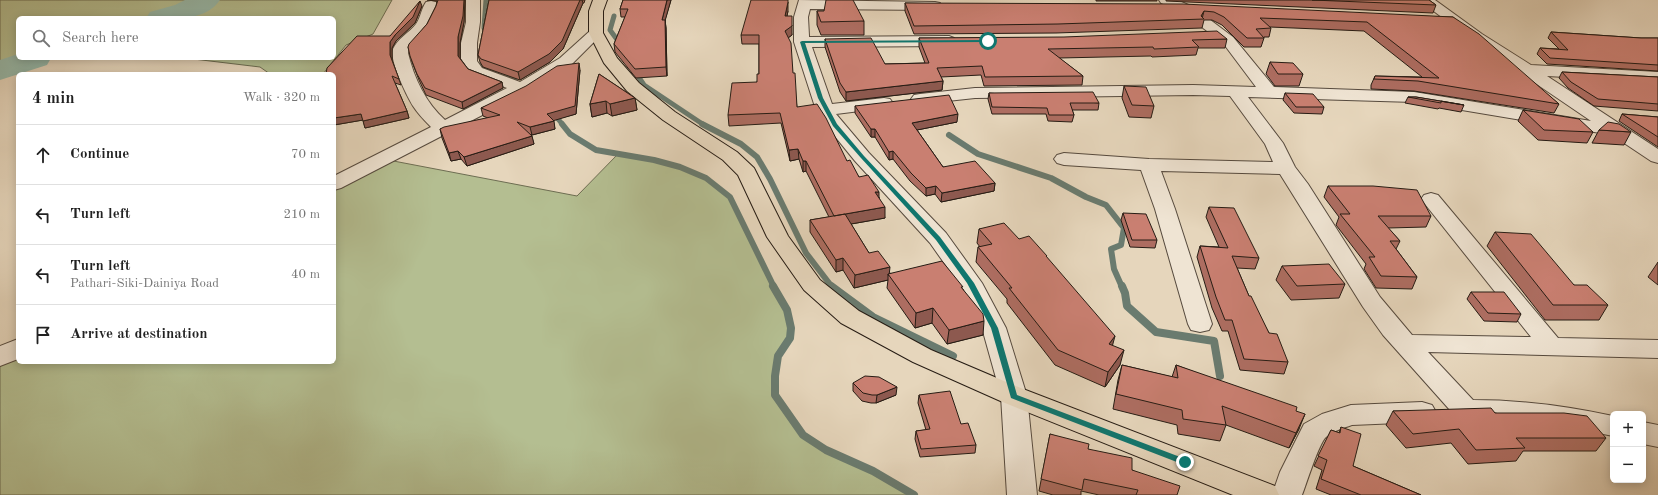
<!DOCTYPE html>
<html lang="en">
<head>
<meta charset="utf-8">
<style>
  :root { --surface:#fff; --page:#f6f6f6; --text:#222; --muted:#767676; --line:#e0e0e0 }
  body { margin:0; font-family:"Old Standard TT",serif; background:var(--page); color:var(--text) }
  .controls { position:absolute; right:12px; bottom:12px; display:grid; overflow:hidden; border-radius:6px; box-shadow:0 2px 10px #0003 }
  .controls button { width:36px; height:36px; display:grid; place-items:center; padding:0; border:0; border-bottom:1px solid var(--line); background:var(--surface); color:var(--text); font:20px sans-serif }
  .stop { position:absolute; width:12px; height:12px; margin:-9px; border:3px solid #0f766e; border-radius:50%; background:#fff }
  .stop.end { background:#0f766e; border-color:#fff; box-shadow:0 1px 4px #0008 }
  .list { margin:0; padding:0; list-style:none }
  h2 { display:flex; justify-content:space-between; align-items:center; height:52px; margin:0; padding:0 16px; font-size:17px }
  h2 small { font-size:13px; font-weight:400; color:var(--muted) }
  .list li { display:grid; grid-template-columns:26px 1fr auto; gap:12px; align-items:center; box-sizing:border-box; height:60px; padding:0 16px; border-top:1px solid var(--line) }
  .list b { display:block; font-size:15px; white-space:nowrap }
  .list p { margin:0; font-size:13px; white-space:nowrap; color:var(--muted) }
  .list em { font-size:13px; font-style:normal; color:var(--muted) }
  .icon { flex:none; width:22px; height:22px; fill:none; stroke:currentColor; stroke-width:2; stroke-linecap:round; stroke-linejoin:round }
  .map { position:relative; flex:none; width:1658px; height:495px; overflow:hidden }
  .search { position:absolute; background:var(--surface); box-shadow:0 2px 10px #0003; left:16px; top:16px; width:320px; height:44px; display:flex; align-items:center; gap:10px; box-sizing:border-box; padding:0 14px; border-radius:6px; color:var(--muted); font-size:15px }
  .panel { position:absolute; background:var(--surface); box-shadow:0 2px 10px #0003; left:16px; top:72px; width:320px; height:292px; border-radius:6px }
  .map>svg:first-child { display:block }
</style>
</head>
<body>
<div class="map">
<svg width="1658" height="495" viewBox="0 0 1658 495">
  <rect width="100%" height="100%" fill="#e6d6bc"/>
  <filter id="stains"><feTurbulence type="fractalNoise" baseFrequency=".005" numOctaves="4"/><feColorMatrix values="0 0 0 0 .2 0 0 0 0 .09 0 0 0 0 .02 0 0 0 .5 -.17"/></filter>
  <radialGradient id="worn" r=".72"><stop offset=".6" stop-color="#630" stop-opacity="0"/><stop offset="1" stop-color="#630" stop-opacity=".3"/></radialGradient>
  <path fill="#b4be91" stroke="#6d6d52" d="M0 0H392L373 34 346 45 323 74H270L260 67 185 58H334V18H18V58H36L0 70Z
    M618 154 654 160 680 167 706 178 730 197 769 279 787 310 791 328 790 338 778 356 775 376V395L803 435 826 450 873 471 914 495H0V357L18 348V362H334V184L383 159 577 196Z"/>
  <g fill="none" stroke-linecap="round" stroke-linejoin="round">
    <path stroke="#6a7b6f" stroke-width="5" d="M614 16 610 30 621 45
      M484 28 486 0
      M482 63 483 66 515 80
      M634 70 644 85 704 125
      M553 113 563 125"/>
    <path stroke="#6a7b6f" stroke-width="6" d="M562 124 570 134 596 150 654 160 680 167 706 178 730 197 774 287
      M702 124 741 144 757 157 770 179 806 253 832 287
      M949 135 978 154 1051 178 1086 197 1106 205 1124 228 1121 245 1111 249 1114 269 1122 287"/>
    <path stroke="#6a7b6f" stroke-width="8" d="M773 286 787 310 791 328 790 338 778 356 775 376V395L803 435 826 450 873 471 914 495
      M831 286 873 317 953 356
      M1122 286 1125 293 1127 306 1156 332 1214 341 1220 376"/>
    <path fill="#97baab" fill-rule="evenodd" d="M185 0H220C204 23 170 18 146 18L150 12 175 5Z
      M18 54V58H51L47 65 0 80V60Z"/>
    <defs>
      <path id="minor" d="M466 0H480V22L477 43V61L482 68 520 82 560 58 591 30 596 29 601 30 603 33 572 64 527 92 341 188 334 190V176L431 127C425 121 418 114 413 106 407 96 389 60 393 49 397 39 410 32 416 24 421 17 421 9 426 2L431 1 436 2 438 5C434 23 422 36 409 49L408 53C414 78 426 103 445 120L507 88 470 74 461 61V43L466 22Z
        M799 0 935 2 940 3 942 6 940 9 935 10 810 9 808 17 809 36V37L949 36 954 38 957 41 954 44 949 46 812 47 832 104 884 98 890 99 893 103 890 107 884 108 836 114 869 153 946 233 982 283 1006 328 1027 396 1037 495H1007L1001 396 982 328 959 284 930 243 855 161 829 129 816 110 794 42V17Z
        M1159 0H1177L1193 7 1233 37 1274 87 1414 92 1591 121 1472 40 1419 0H1435L1482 34 1531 65 1658 72V82L1547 76 1658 149V163L1651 161 1612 135 1414 102 1248 97 1283 143 1295 167 1308 184 1380 297 1412 335 1531 337 1421 199 1424 195 1431 193 1438 195 1558 338 1658 340V358L1428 352 1473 400C1520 400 1567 406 1613 416V436C1582 429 1551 424 1519 421 1498 420 1473 423 1452 417L1449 409 1383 335 1363 307 1280 174 1161 171 1175 209 1212 324 1209 330 1200 332 1191 330 1188 324 1155 209 1141 170 1064 165 1057 163 1054 159 1057 155 1064 153 1149 159 1273 162 1265 144 1230 96 1193 95 975 98 920 104 914 103 911 99 914 95 920 94 975 88 1193 85 1256 87 1223 43 1183 13 1161 3Z
        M18 339V359L0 366V346Z
        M1422 402 1432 405 1436 412 1432 419 1422 422 1352 425C1343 428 1333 431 1326 437 1319 443 1306 485 1302 495H1272L1280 472 1304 424 1322 414 1351 405Z
        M1643 422 1658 425V447L1643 444Z"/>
      <path id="major" d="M593 0H607L603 11V33L617 58 639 83 675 112 737 152 754 168 788 236 820 280 859 311 931 350 1023 389 1275 486 1279 495H1233L1005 403 913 362 841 323 804 290 767 237 738 175 723 160 663 120 627 91 604 63 589 33V11Z"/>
    </defs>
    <use href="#minor" stroke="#564a3e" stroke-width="2"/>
    <use href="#major" stroke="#261c14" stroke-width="2"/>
    <use href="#minor" fill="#efe4d3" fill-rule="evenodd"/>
    <use href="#major" fill="#e6d6bc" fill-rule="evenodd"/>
  </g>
  <path fill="#ad6d61" stroke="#261c14" d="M427 0H465L464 22 460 43V58L468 69 502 82 503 88 463 109 426 95 419 80 412 62 408 47 427 24 436 6 437 1Z
    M489 0H585L584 3H583L563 49 550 62 520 80 483 67 480 62 478 55Z
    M623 0H671L665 20 666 28 667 76 636 78 615 52 614 44 625 17H621L620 9Z
    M1096 0H1157V1H1096Z
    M1166 0H1429L1436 5 1433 13 1166 1Z
    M905 3 1453 17 1559 104 1554 113 1414 91 1371 89V85L1375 76 1422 77 1364 31 1270 27 1271 28 1269 37H1264V38L1261 47H1244L1222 25 1212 20H1204L1202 28 1056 33 914 34 905 11Z
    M422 6 415 23 396 41 392 48V60L401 85 395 83 407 111 409 118 365 128 363 120 334 125V74L390 36Z
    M788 11 787 16 792 35 788 38 797 107 847 161 859 177 879 197 885 218 851 224 869 253 889 273 963 289 983 335 947 344 932 323 915 328 887 288 888 280 854 288 843 270 836 272 810 232V220L829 217 806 171 803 172 799 159 790 161 781 123 729 126 728 115 757 82 759 74V44H742L741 35Z
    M817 11H824L864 21V35H821L817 25Z
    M1551 32 1641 38H1658V71L1547 64 1537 54 1540 48 1559 49 1548 38Z
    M919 38 1227 39 1225 48H1198L1196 55 1152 57 1151 56 1059 58 1083 76 1082 85 984 86 981 75 941 77 943 81 942 90 846 101 840 92 825 47V39L885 64 925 63 919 47Z
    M1270 62 1303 74 1299 86H1275L1266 74Z
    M580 70 576 114 553 120 555 129 532 135 531 134 534 144 467 166 461 159 451 161 442 138 440 129 488 118 483 116 481 108Z
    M1562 72 1658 77V111L1594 106 1568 88 1559 78Z
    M599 74 635 98 637 110 612 116 607 113 592 117 590 104Z
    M1124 86 1154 106 1151 118 1129 117 1122 98Z
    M989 93 1099 103 1098 110H1072L1074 115 1072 122 1048 121 1046 114H992L988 99Z
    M1285 93 1324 107 1322 114 1294 113 1283 100Z
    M1408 97H1416L1464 105 1461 112 1439 108 1438 109 1405 103Z
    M855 106 957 122 917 130 943 167 995 183 994 191 941 202 935 194 926 196 910 181 893 159 889 160 875 137H871L855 113Z
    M1523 110 1593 132 1587 143 1538 140 1518 121Z
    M1622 114 1658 117V147L1619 121Z
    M1599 130 1631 132 1624 145 1592 143Z
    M1328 186 1431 216 1426 227 1388 228 1400 241 1396 249 1417 277 1412 289 1376 288 1364 269 1366 264 1336 225 1339 217 1324 197Z
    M1209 207 1259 258 1255 269 1237 268 1249 296 1269 333 1288 362 1284 374 1240 370 1228 331H1222L1212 308 1197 257 1200 246 1219 247 1206 217Z
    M1123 213 1157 240 1155 248 1130 247 1121 220Z
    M979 229 1019 239 1047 258 1113 346 1120 365 1105 387 1055 365 1007 303V299L976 262 978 247H980L977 243Z
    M1495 232 1574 285 1608 305 1599 320H1545L1487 246Z
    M1658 262V285L1648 277Z
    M1282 266 1345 284 1339 298 1291 300 1276 280Z
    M1471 292 1521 314 1517 322 1484 321 1467 299Z
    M1122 365 1172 377 1176 365 1296 411 1299 429 1289 448 1226 425 1220 441 1178 434 1177 425 1113 409 1118 380Z
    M853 383 896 395 876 403H871L862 401 853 391Z
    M919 395 961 424 976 445 975 453 920 457 915 439 916 431 926 430 918 403Z
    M1393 411 1495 413 1606 438 1596 451H1523L1516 461 1468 464 1451 443 1406 448 1386 425Z
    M1341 427 1353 466 1421 495H1331L1316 489 1322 470 1314 466 1331 430 1339 433Z
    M1050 434 1088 449 1132 470 1177 495H1099L1081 491V495H1053L1039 491Z"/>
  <path fill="#8d594f" stroke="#261c14" d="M464 0H465L464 22 460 43V62L458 56V37Z
    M580 0H582L583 3 563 49 550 62 520 80 518 72Z
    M667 0H671L663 28 662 20Z
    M420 1 422 6 415 23 396 41 392 48V61L390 55V42Z
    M788 2V11L785 25V16Z
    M1204 11 1202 19 1201 16Z
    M665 20 666 28 667 76 666 67Z
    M792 25V35L785 40V31Z
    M579 63 580 70 576 114 549 122 547 114Z
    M943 81 942 90 846 101V92Z
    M502 82 503 88 463 109 462 102Z
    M635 98 637 110 612 116 610 104Z
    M606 101 607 113 592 117 590 104Z
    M407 111 409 118 365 128 363 121Z
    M361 114 363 120 334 125V118Z
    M958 114 957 122 912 131V123Z
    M554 121 555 129 532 135 530 127Z
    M871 129H875V137H871Z
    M532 136 534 144 467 166 464 157Z
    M798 149 799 159 790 161 789 150Z
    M458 151 461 159 451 161 449 153Z
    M893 151V159L889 160V152Z
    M803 161H806V171L803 172Z
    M995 183 994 191 941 202 942 193Z
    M936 186 935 194 926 196V188Z
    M875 192H879V203Z
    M885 207V218L834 227V216Z
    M843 258V270L836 272V260Z
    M890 267 889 276 888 274V280L854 288 855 275Z
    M933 308 932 323 915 328 916 313Z
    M984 321 983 335 947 344 949 330Z
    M1115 336 1111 351 1109 344Z
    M1124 350 1120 365 1105 387 1108 372Z
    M897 387 896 395 876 403 877 395Z
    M1305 414 1299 429 1289 448 1296 433Z"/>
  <path fill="#c97f71" stroke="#261c14" d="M438 0H464L463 16 458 37V56L468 69 502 82 462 102 425 88 417 74 410 56 408 47 409 44 427 24 436 6Z
    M489 0H580L562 41 549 54 518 72 481 59 478 55Z
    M623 0H667L662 20H665L666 67 635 69 614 44 628 9H620Z
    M751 0H788V2L785 16H792V26L785 31 791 43 793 73H795L797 107 817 104 826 118 847 161 850 160 859 177 868 175 879 192H875L885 207 834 216 806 161H803L798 149 789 150 780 113 728 115 732 83 757 82V74H759V35H741Z
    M826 0H853L864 21 821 22 817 11H824Z
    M1312 0H1429L1436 5Z
    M420 1 413 17 395 35 390 42V55L399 79 392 76 407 111 363 121 361 114 334 118V74H326L327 68 357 36H390Z
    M905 3 1183 4 1453 17 1479 34 1559 104 1418 81 1374 79 1375 76 1439 78 1367 22 1260 18 1271 28 1256 29 1264 38H1247L1224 17 1214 12 1204 11 1201 16 1204 19 1058 24 914 26Z
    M1217 31 1227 39 1192 40 1199 47 1154 49 1153 47 1048 49 1083 76 985 77 982 66 937 68 943 81 846 92 840 83 825 39 871 38 885 64 929 63 919 38 1064 37Z
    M1551 32 1641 38H1658V65L1550 58 1540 48 1568 50Z
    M1270 62 1293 63 1303 74H1278Z
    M579 63 575 106 547 114 554 121 530 127 517 122 532 136 464 157 458 151 449 153 440 129 444 127 500 115 481 108 526 86 557 66Z
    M1562 72 1658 77V104L1598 99 1571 82Z
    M599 74 635 98 610 104 606 101 590 104Z
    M1124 86 1146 87 1154 106 1132 105Z
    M1093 92 1099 103H1070L1074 115H1049L1047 108 992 107 989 93Z
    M1285 93 1313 94 1324 107H1296Z
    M949 95 958 114 912 123 943 167 975 161 995 183 942 193 936 186 926 188 911 173 893 151 889 152 875 129H871L855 106Z
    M1408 97H1416L1464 105 1441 101V103Z
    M1523 110 1579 119 1593 132 1544 130Z
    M1622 114 1658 117V137Z
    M1608 122 1619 124 1631 132 1599 130Z
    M1328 186H1373L1417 190 1431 216H1378L1400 241H1390L1417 277 1381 276 1369 257H1375L1340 214H1350Z
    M1209 207 1234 208 1259 258 1232 256 1249 296H1251L1269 333 1277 334 1288 362 1244 359 1232 320H1225L1216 297 1200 246 1228 248Z
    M1123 213 1146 214 1157 240H1132Z
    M845 214 869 253 878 251 890 267 855 275 843 258 836 260 810 220Z
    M1004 223 1019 239 1029 236 1047 256H1046L1115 336 1109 344 1124 350 1108 372 1058 350 1009 288H1012L978 247 992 244 979 229Z
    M1495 232 1531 234 1574 285H1587L1608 305H1553Z
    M942 261 963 287H961L983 314 984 321 949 330 933 308 916 313 888 274Z
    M1329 264 1345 284 1297 286 1282 266Z
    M1471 292H1504L1521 314 1488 313Z
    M1122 365 1178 378 1176 365 1297 407 1296 411 1305 414 1296 433 1222 406 1226 425 1183 419 1182 410 1116 394Z
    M865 376 879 377 897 387 877 395H872L863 393 853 383Z
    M950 391 961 424 968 423 976 445 921 449 916 431 930 429 919 395Z
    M1491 408 1495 413H1564L1587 416 1606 438H1516L1525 448 1476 450 1459 429 1413 434 1393 411Z
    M1341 427 1361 434 1353 466 1421 495H1361L1321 479 1327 460 1318 456 1331 430 1340 433Z
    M1050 434 1089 444 1088 449 1132 458V470L1180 486 1177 495H1136L1138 490 1084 479 1082 490 1041 479Z"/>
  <path fill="#0f766e" d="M990 40 988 42 805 43 823 98 837 124 864 156 940 237 974 283 998 328 1017 395 1188 460 1189 462 1188 464H1182L1011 398 991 328 967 283 936 240 861 158 833 126 818 98 800 42 802 41Z"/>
  <rect width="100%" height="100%" filter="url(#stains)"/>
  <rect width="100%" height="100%" fill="url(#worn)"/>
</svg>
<div class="controls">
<button>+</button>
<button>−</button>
</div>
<div class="stop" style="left:988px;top:41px"></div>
<div class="stop end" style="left:1185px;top:462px"></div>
<div class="search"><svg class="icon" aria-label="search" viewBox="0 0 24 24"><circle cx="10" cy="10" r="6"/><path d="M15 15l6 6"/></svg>Search here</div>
<section class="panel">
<h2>4 min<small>Walk · 320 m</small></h2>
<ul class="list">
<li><svg class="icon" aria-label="ahead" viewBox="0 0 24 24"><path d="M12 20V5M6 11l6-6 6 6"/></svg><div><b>Continue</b></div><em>70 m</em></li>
<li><svg class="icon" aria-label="left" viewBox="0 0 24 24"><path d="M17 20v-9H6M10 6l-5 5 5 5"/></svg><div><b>Turn left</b></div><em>210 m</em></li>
<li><svg class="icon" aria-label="left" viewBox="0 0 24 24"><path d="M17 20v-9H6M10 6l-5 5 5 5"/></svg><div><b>Turn left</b><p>Pathari-Siki-Dainiya Road</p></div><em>40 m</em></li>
<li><svg class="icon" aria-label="arrive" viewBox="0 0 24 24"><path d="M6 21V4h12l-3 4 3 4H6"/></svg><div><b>Arrive at destination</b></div></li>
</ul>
</section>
</div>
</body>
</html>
